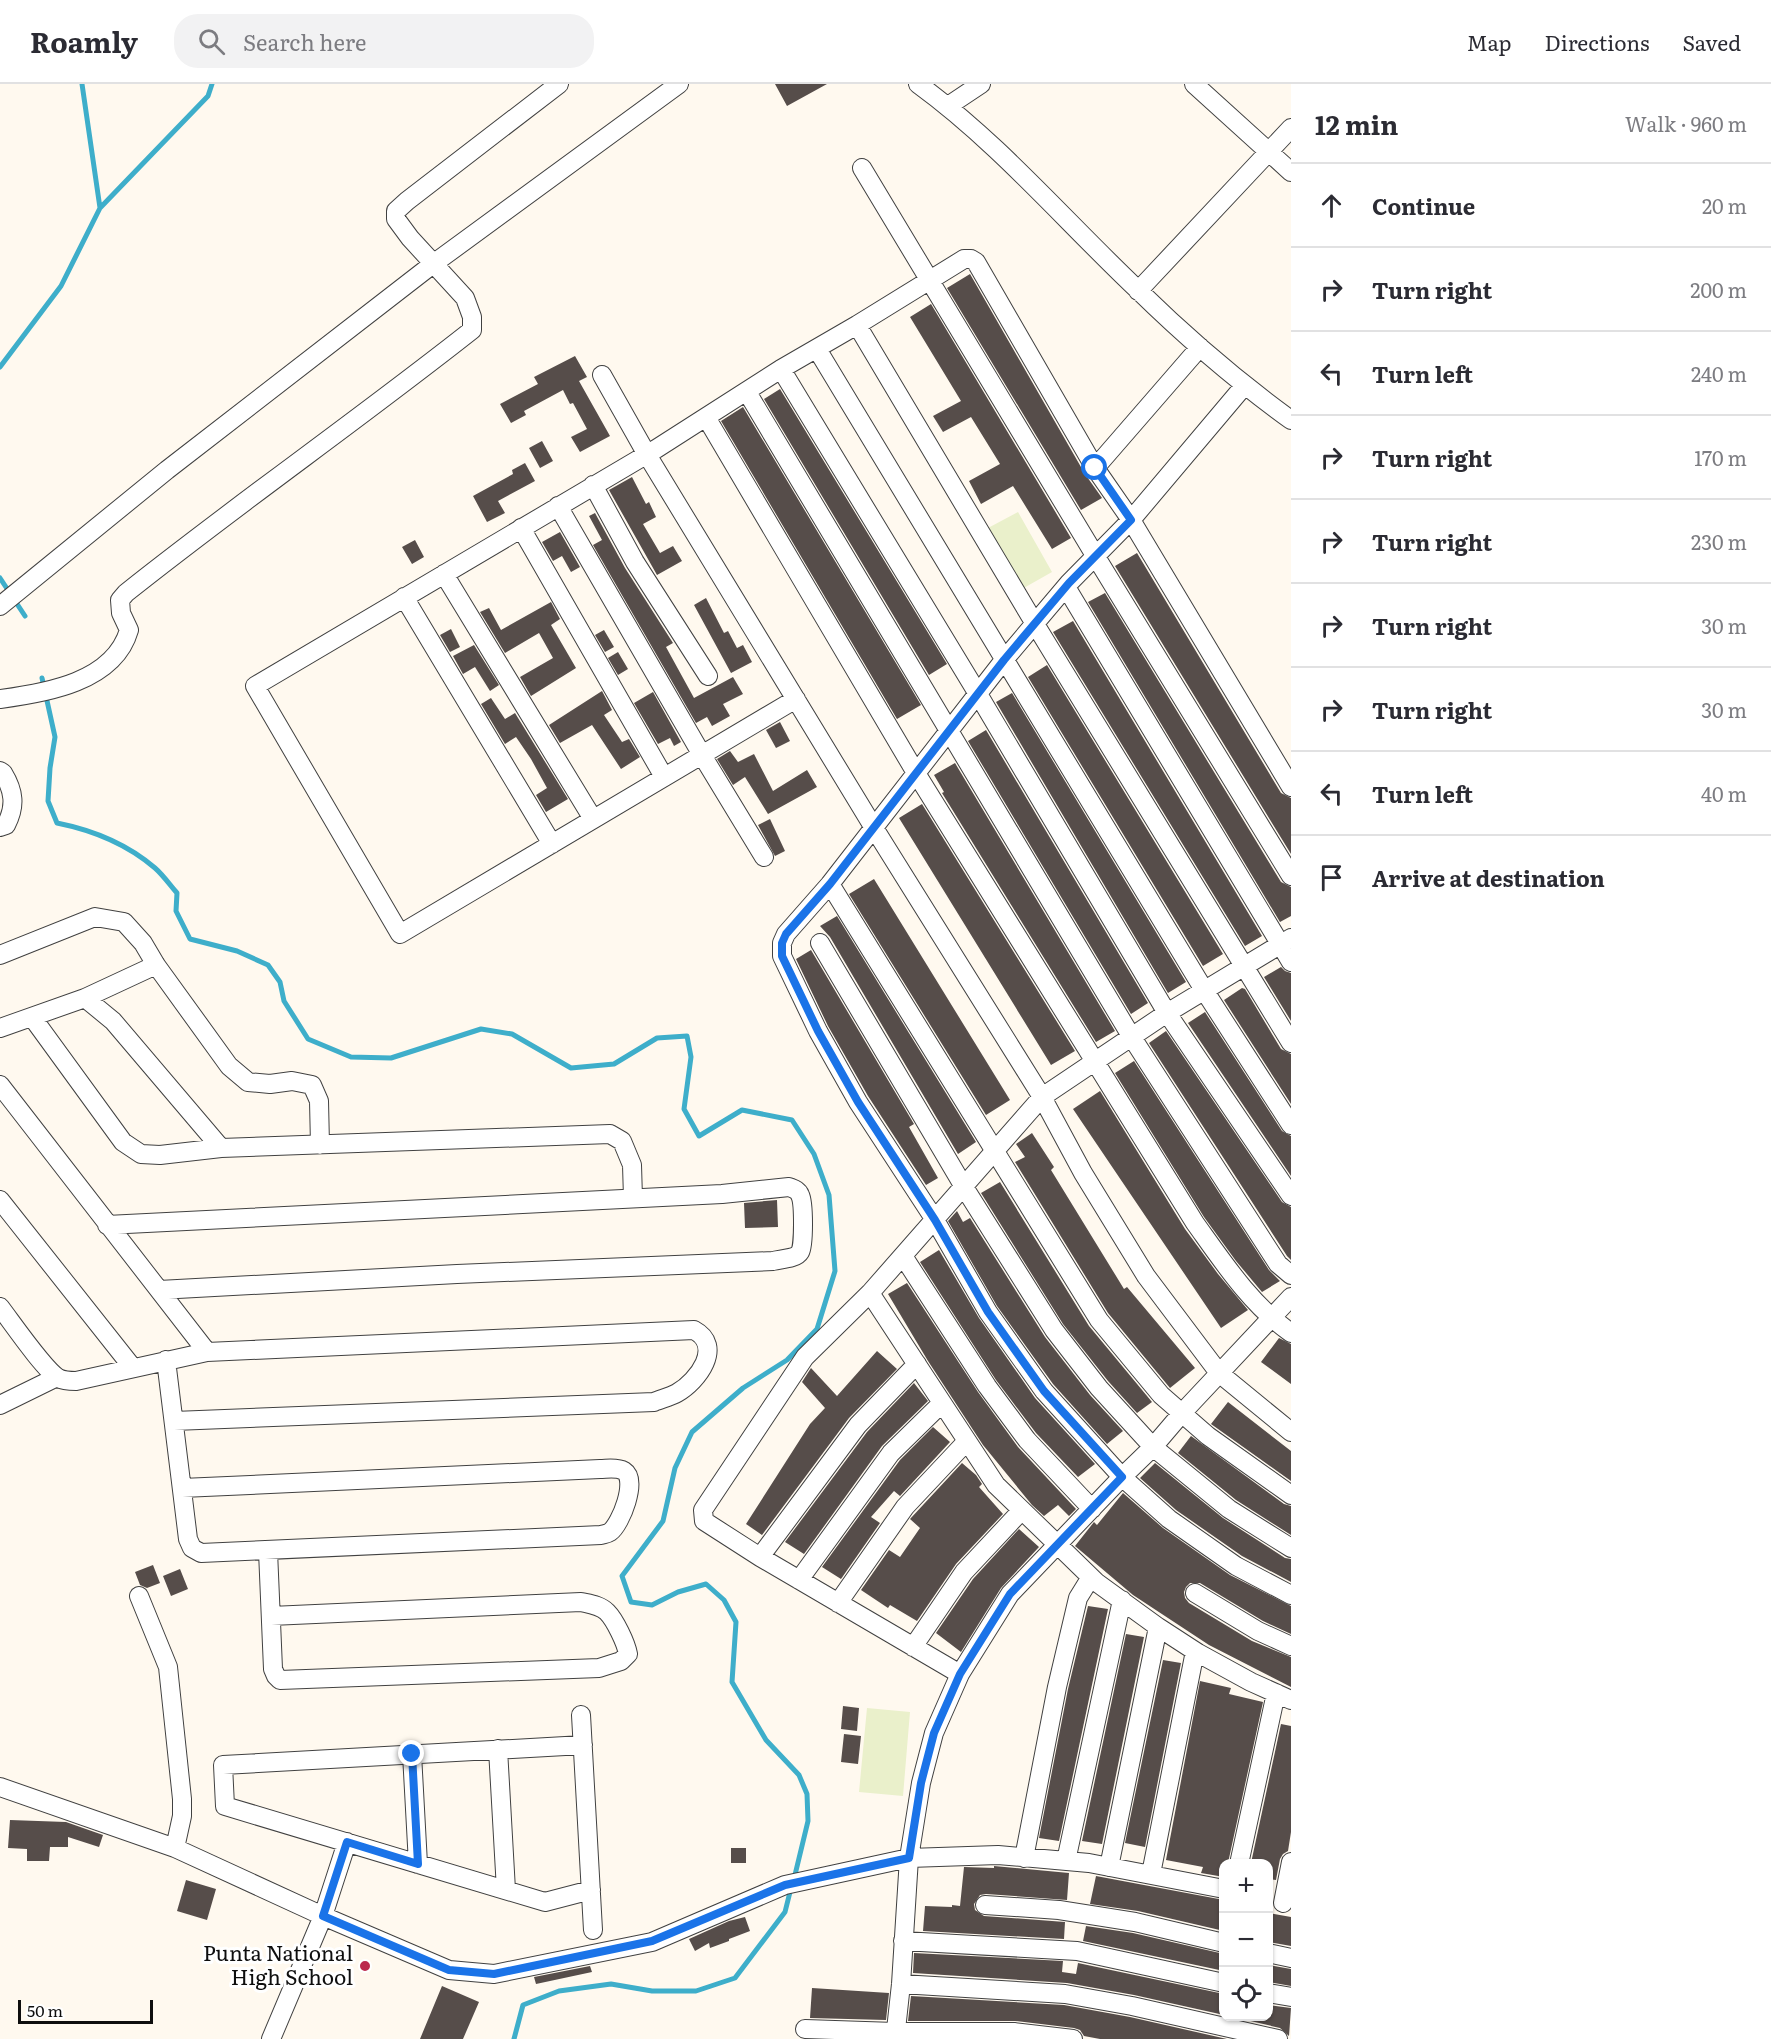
<!DOCTYPE html>
<html lang="en">
<head>
<meta charset="utf-8">
<style>
  :root { --surface:#fff; --page:#f2f2f3; --text:#2b2b33; --muted:#7c7c81; --line:#e1e1e2 }
  body { margin:0; font-family:Literata,serif; background:var(--page); color:var(--text) }
  .controls { position:absolute; right:18px; bottom:18px; display:grid; overflow:hidden; border-radius:12px; box-shadow:0 2px 4px #0004 }
  .controls button { width:54px; height:54px; display:grid; place-items:center; padding:0; border:0; border-bottom:2px solid var(--line); background:var(--surface); color:var(--text); font:30px sans-serif }
  .scale { position:absolute; left:18px; bottom:15px; width:135px; box-sizing:border-box; padding-left:6px; border:3px solid #0e0e0e; border-top:0; font-size:16px; line-height:21px; white-space:nowrap; color:#0e0e0e; -webkit-text-stroke:4px #fff; paint-order:stroke }
  .stop { position:absolute; width:18px; height:18px; margin:-14px; border:4px solid #1a73e8; border-radius:50%; background:#fff }
  .stop.end { background:#1a73e8; border-color:#fff; box-shadow:0 2px 6px #0008 }
  .list { margin:0; padding:0; list-style:none }
  h2 { display:flex; justify-content:space-between; align-items:center; height:78px; margin:0; padding:0 24px; font-size:26px }
  h2 small { font-size:20px; font-weight:400; color:var(--muted) }
  .list li { display:grid; grid-template-columns:39px 1fr auto; gap:18px; align-items:center; box-sizing:border-box; height:84px; padding:0 24px; border-top:2px solid var(--line) }
  .list b { display:block; font-size:22px; white-space:nowrap }
  .list em { font-size:20px; font-style:normal; color:var(--muted) }
  .icon { flex:none; width:33px; height:33px; fill:none; stroke:currentColor; stroke-width:2; stroke-linecap:round; stroke-linejoin:round }
  .map { position:relative; flex:none; width:1291px; height:1955px; overflow:hidden }
  header { display:flex; align-items:center; gap:36px; box-sizing:border-box; height:84px; padding:0 30px; background:var(--surface); border-bottom:2px solid var(--line) }
  header strong { font-size:28px }
  nav { display:flex; gap:33px; margin-inline-start:auto; font-size:21px }
  .search { width:420px; height:54px; background:var(--page); display:flex; align-items:center; gap:15px; box-sizing:border-box; padding:0 21px; border-radius:24px; color:var(--muted); font-size:22px }
  main { display:flex }
  aside { flex:1; background:var(--surface) }
  .map>svg:first-child { display:block }
</style>
</head>
<body>
<header>
<strong>Roamly</strong>
<div class="search"><svg class="icon" aria-label="search" viewBox="0 0 24 24"><circle cx="10" cy="10" r="6"/><path d="M15 15l6 6"/></svg>Search here</div>
<nav><a>Map</a><a>Directions</a><a>Saved</a></nav>
</header>
<main>
<div class="map">
<svg width="1291" height="1955" viewBox="0 0 1291 1955">
  <rect width="100%" height="100%" fill="#fff9ef"/>
  <path fill="#eaf0cb" d="M1018 428 1052 488 1022 505 988 444Z
    M867 1624 910 1628 903 1712 859 1708Z"/>
  <g fill="none" stroke-linecap="round" stroke-linejoin="round">
    <path stroke="#3eaeca" stroke-width="5" d="M82 0 100 124
      M0 283 61 202 100 124 208 12 212 0
      M0 494 25 532
      M42 594 55 653 50 684 48 717 57 739C92 746 127 760 155 784 163 791 170 801 177 809L176 827 190 855 237 867 268 881 280 898 284 917 308 955 351 973 391 974 481 945 512 950 571 984 614 980 657 954 687 952 691 973 684 1025 699 1052 742 1026 792 1036 814 1070 829 1111 835 1187 817 1245 787 1276 743 1304 692 1348 675 1384 663 1437 622 1492 631 1518 652 1521 678 1508 706 1500 724 1516 736 1538 732 1598 766 1656 799 1691 807 1710 808 1737 794 1795
      M514 1955 523 1921 559 1907 611 1900 652 1907H696L735 1894 785 1828 791 1804"/>
  </g>
  <path fill="#564d4a" d="M775 0H827L787 22Z
    M970 190 1085 390 1102 414 1081 426 947 204Z
    M931 220 1071 454 1052 465 1013 402 981 420 969 397 1000 380 971 333 943 348 933 332 961 317 910 233Z
    M575 272 587 293 579 297 610 352 580 368 571 353 587 345 573 319 570 320 563 306 524 327 526 331 511 339 500 320 538 300 534 293Z
    M780 305 947 580 929 591 764 315Z
    M743 323 921 621 897 635 721 337Z
    M542 357 553 377 540 384 529 364Z
    M525 379 535 397 498 417 505 429 487 438 473 412 513 390 512 386Z
    M632 393 646 420 649 418 656 433 643 440 660 469 673 462 682 477 657 491 609 406Z
    M595 429 625 484 673 559 666 563 694 614 733 593 743 610 723 620 730 632 712 642 707 633 696 639 593 461 602 456 589 432Z
    M560 448 580 483 571 488 562 472 553 477 542 458Z
    M415 456 424 473 412 480 402 463Z
    M1137 469 1281 709 1291 714V770L1115 482Z
    M1105 509 1281 798 1291 803V832L1280 838 1088 518Z
    M706 514 724 549 728 547 737 564 743 561 752 578 731 589 694 521Z
    M551 518 560 535 551 541 576 584 531 612 520 593 553 574 539 549 505 569 480 528 489 524 501 546Z
    M1073 537 1262 852 1245 862 1053 548Z
    M451 545 460 563 450 568 440 551Z
    M604 546 614 563 605 568 595 551Z
    M474 561 499 601 490 607 475 583 463 590 453 572Z
    M618 568 628 585 618 591 608 574Z
    M1047 581 1223 870 1203 882 1028 593Z
    M602 607 612 626 604 631 622 658 629 655 640 673 621 685 592 641 560 659 549 641Z
    M653 608 681 658 674 662 670 654 658 660 634 619Z
    M1012 609 1186 898 1168 909 996 618Z
    M491 614 505 635 515 629 568 715 546 728 536 711 547 704 531 675 516 653 505 660 481 620Z
    M780 638 790 657 776 664 766 646Z
    M986 646 1148 919 1131 930 968 657Z
    M730 667 738 678 754 670 773 707 807 686 817 703 768 730 745 693 733 701 717 675Z
    M955 679 1115 947 1096 958 942 709 944 708 934 691Z
    M922 720 1075 967 1051 981 899 734Z
    M770 735 785 767 775 772 758 741Z
    M874 795 1010 1016 986 1031 849 810Z
    M837 832 976 1058 958 1070 830 853 820 842Z
    M811 866 914 1040 909 1043 938 1094 926 1101 868 1012 828 942 796 875Z
    M1281 883 1285 887 1291 889V937L1264 893Z
    M1242 904 1245 905 1281 965 1291 970V1020L1224 916Z
    M1205 928 1282 1047 1291 1052V1092L1188 939Z
    M1166 947 1282 1118 1291 1123V1176L1287 1172 1149 959Z
    M1134 977 1269 1186 1280 1197 1262 1208 1236 1177 1204 1133 1115 989Z
    M1100 1007 1185 1145 1218 1190 1248 1226 1221 1244 1073 1025Z
    M1032 1049 1054 1083 1051 1086 1124 1205 1127 1203 1195 1284 1170 1304 1108 1229 1015 1078 1025 1073 1016 1060Z
    M1000 1098 1089 1242 1152 1318 1137 1329 1108 1297 1063 1240 981 1109Z
    M777 1116 778 1143 745 1144 744 1119Z
    M957 1127 963 1138 970 1134 1045 1253 1090 1311 1123 1347 1107 1360 1053 1300 997 1222 948 1137Z
    M939 1166 979 1234 1035 1314 1095 1380 1078 1393 1036 1349 996 1296 920 1178Z
    M907 1199 978 1308 1018 1363 1076 1425 1069 1432 1058 1421 1044 1432 1032 1421 983 1361 928 1277 888 1210Z
    M1279 1254 1291 1260V1300L1261 1278Z
    M877 1267 897 1285 849 1334 762 1451 746 1440 810 1340 825 1324 802 1298 811 1284 837 1312Z
    M914 1299 928 1317 882 1362 804 1470 785 1458 867 1348Z
    M1228 1318 1291 1367V1397L1211 1340Z
    M933 1343 950 1358 900 1412 894 1407 871 1433 880 1439 841 1495 822 1483 900 1376Z
    M1191 1352 1284 1420 1291 1422V1451L1236 1416 1178 1369Z
    M962 1379 976 1391 982 1400 979 1403 1003 1430 956 1480 917 1537 890 1521 888 1524 861 1506 889 1466 900 1473 920 1444 910 1435Z
    M1155 1379 1223 1434 1285 1474 1291 1475V1498L1242 1472 1176 1426 1140 1394Z
    M1123 1409 1163 1444 1230 1491 1291 1522V1550L1263 1537 1200 1499H1190L1186 1503 1184 1508 1185 1514 1189 1519 1252 1557 1291 1573V1603L1209 1561 1133 1511 1075 1462 1094 1438 1097 1441Z
    M1019 1445 1039 1463 1001 1504 961 1568 936 1549 973 1495Z
    M153 1481 160 1499 147 1504 140 1501 135 1488Z
    M180 1485 188 1505 171 1512 163 1492Z
    M1088 1522 1108 1525 1059 1757 1039 1754 1068 1605Z
    M1126 1550 1144 1553 1102 1760 1082 1757Z
    M1163 1576 1181 1579 1145 1763 1125 1759Z
    M1200 1597 1231 1604 1229 1610 1263 1618 1228 1779H1224V1793L1201 1789 1203 1783 1166 1776Z
    M843 1622 859 1624 857 1647 841 1645Z
    M1281 1640 1291 1642V1748L1288 1767 1283 1770 1280 1775 1276 1796 1269 1795V1779H1251Z
    M844 1650 861 1652 858 1680 841 1678Z
    M10 1736 66 1738 103 1751 99 1763 68 1753V1763H50L49 1777H27V1765L8 1764Z
    M731 1764H746V1779H731Z
    M994 1782 1069 1789 1067 1816 986 1810 980 1811 974 1820 975 1826 984 1832 1065 1838 1064 1855 923 1847 925 1822 952 1823V1821L960 1822 964 1783 994 1784Z
    M1096 1792 1224 1816V1847L1138 1827 1090 1820Z
    M186 1796 216 1805 207 1836 177 1827Z
    M1269 1829 1291 1833V1862L1269 1858Z
    M745 1833 750 1847 729 1855V1857L710 1864 709 1859 695 1867 689 1855 729 1837Z
    M1086 1842 1133 1849 1224 1870V1887L1083 1857Z
    M914 1869 1063 1877 1062 1888 1076 1890 1078 1879 1224 1910V1931L1134 1911 1067 1899 913 1889Z
    M1269 1881 1291 1885V1902L1269 1898Z
    M590 1882 592 1888 536 1900 534 1893Z
    M442 1902 479 1918 463 1955H420Z
    M812 1904 889 1909 886 1936 810 1934Z
    M911 1912 1064 1921 1130 1933 1227 1955H1100L1084 1952 1080 1946 1074 1944 1015 1937H908Z
    M1269 1921 1291 1924 1289 1952 1280 1944 1229 1932H1269Z"/>
  <g fill="none" stroke-linecap="round" stroke-linejoin="round">
    <defs>
      <path id="minor" d="M918 0C999 59 1065 137 1138 206 1186 253 1237 297 1291 336
        M1194 0 1291 88
        M948 22 981 0
        M862 84 1096 473 1291 792
        M1138 207 1291 44
        M857 241 1035 540 1291 959
        M817 265 1204 906 1291 1041
        M781 285 978 610 1167 929 1291 1112
        M602 291 646 369 874 744 1042 1013 1083 1089 1146 1192 1219 1289 1291 1348
        M1244 302 1131 436 1069 499 1004 576 830 800 1099 1236 1161 1311 1208 1352 1291 1411
        M747 308 1131 952 1278 1180 1291 1191
        M706 333 916 689 1195 1139C1223 1178 1251 1221 1291 1249
        M1095 384 1200 263
        M593 401 635 478 708 592
        M558 422 702 671 764 773
        M521 444 664 693
        M444 490 593 735
        M1066 503 1291 878
        M404 513 552 760
        M0 522 167 386 433 180 679 0
        M0 615C46 609 114 598 129 546L121 529 120 516 126 509C239 419 358 336 472 246V233L465 214 410 154 396 135V127L407 117 559 0
        M796 615 400 850 255 602 656 365 781 285 857 241 964 175H971L976 178 1095 384 1131 436 1291 703
        M0 687 3 689C14 707 16 722 6 741L0 743
        M830 800 786 850 782 859V872L818 947 858 1018 935 1136 988 1228 1044 1307 1122 1393 1169 1435 1236 1482 1291 1511
        M820 859 964 1103 1054 1246 1099 1304 1153 1363 1229 1425 1291 1464
        M0 871 95 833 124 838 143 859 156 881 229 982 248 998 270 1000 292 997 312 1001 319 1017 320 1061
        M85 914 156 881
        M32 933 123 1058 141 1070 160 1071 221 1064 610 1050 622 1057 632 1081 633 1114
        M0 944 85 914 113 937 221 1064
        M0 1001 207 1268
        M0 1116 133 1284
        M107 1141 722 1110 789 1103C794 1105 798 1106 800 1111 804 1119 804 1161 800 1168 796 1175 780 1175 773 1177L457 1190 159 1206
        M903 1172 987 1302 1027 1356 1092 1425
        M870 1209 996 1401 1058 1461 1096 1498 1158 1543 1198 1569 1251 1598 1291 1616
        M0 1223C13 1240 43 1284 58 1294 64 1297 70 1297 76 1297L207 1268 694 1246C724 1262 698 1297 677 1309 670 1313 661 1315 654 1318L174 1337
        M166 1276 188 1455 192 1464 201 1469 601 1451C604 1450 607 1450 610 1448 621 1440 638 1396 624 1387 617 1383 607 1385 600 1385L182 1404
        M0 1321 57 1293
        M268 1467 273 1585 276 1592 280 1596 599 1584 621 1577 628 1570C626 1559 615 1536 607 1528 600 1521 590 1520 581 1518L271 1532
        M760 1473 858 1341 917 1280
        M799 1496 891 1369 942 1319
        M1195 1509 1258 1547 1291 1562
        M139 1512 168 1583 182 1715V1732L175 1764
        M838 1519 905 1423 967 1357
        M913 1563 964 1488 1022 1426
        M960 1590 760 1473 704 1437 703 1426 805 1273 870 1209 1042 1013 1167 929 1291 854
        M581 1631 593 1846
        M583 1661 223 1681 225 1722 545 1818 591 1806
        M498 1665 506 1806
        M412 1670 418 1780
        M0 1703 175 1764 323 1832 449 1886 494 1890 652 1858 785 1801 909 1774 998 1771 1089 1779 1224 1805
        M1024 1774 1057 1603 1078 1514 1091 1493
        M1066 1777 1122 1516
        M1239 1780 1276 1609
        M1109 1783 1158 1543
        M1151 1790 1195 1567
        M1283 1819 1291 1778
        M985 1821 1059 1826 1135 1838 1224 1859
        M903 1857 1077 1867 1224 1899
        M1268 1869 1291 1874
        M901 1900 1065 1910 1132 1922 1278 1955
        M1268 1909 1291 1913
        M805 1945 895 1948H1014L1073 1955
        M271 1955 323 1832 347 1758
        M895 1955 901 1900 909 1774 921 1699 934 1649 960 1590 1010 1510 1122 1393 1153 1363 1182 1329 1291 1213"/>
    </defs>
    <use href="#minor" stroke="#414141" stroke-width="20"/>
    <use href="#minor" stroke="#fff" stroke-width="18"/>
  </g>
  <g fill="none" stroke-linecap="round" stroke-linejoin="round">
    <path stroke="#1a73e8" stroke-width="8" d="M412 1670 418 1780 347 1758 323 1832 449 1886 494 1890 652 1857 785 1801 909 1774 921 1699 934 1649 960 1590 1010 1510 1122 1393 1044 1307 988 1228 935 1136 858 1018 818 947 782 872V859L786 850 830 800 1004 576 1069 499 1131 436 1095 384"/>
  </g>
  <circle fill="#bb294d" stroke="#fff" stroke-width="2" cx="365" cy="1882" r="6"/>
  <g text-anchor="middle" stroke-width="6" stroke-linejoin="round" paint-order="stroke">
    <g font-size="21" fill="#0e0e0e" stroke="#fff" text-anchor="end">
      <text x="353" y="1877">Punta National<tspan x="353" dy="24">High School</tspan></text>
    </g>
  </g>
</svg>
<div class="controls">
<button>+</button>
<button>−</button>
<button><svg class="icon" aria-label="locate" viewBox="0 0 24 24"><circle cx="12" cy="12" r="6"/><path d="M12 2v4M12 18v4M2 12h4M18 12h4"/></svg></button>
</div>
<div class="scale">50 m</div>
<div class="stop" style="left:1095px;top:384px"></div>
<div class="stop end" style="left:412px;top:1670px"></div>
</div>
<aside>
<h2>12 min<small>Walk · 960 m</small></h2>
<ul class="list">
<li><svg class="icon" aria-label="ahead" viewBox="0 0 24 24"><path d="M12 20V5M6 11l6-6 6 6"/></svg><div><b>Continue</b></div><em>20 m</em></li>
<li><svg class="icon" aria-label="right" viewBox="0 0 24 24"><path d="M7 20v-9h11M14 6l5 5-5 5"/></svg><div><b>Turn right</b></div><em>200 m</em></li>
<li><svg class="icon" aria-label="left" viewBox="0 0 24 24"><path d="M17 20v-9H6M10 6l-5 5 5 5"/></svg><div><b>Turn left</b></div><em>240 m</em></li>
<li><svg class="icon" aria-label="right" viewBox="0 0 24 24"><path d="M7 20v-9h11M14 6l5 5-5 5"/></svg><div><b>Turn right</b></div><em>170 m</em></li>
<li><svg class="icon" aria-label="right" viewBox="0 0 24 24"><path d="M7 20v-9h11M14 6l5 5-5 5"/></svg><div><b>Turn right</b></div><em>230 m</em></li>
<li><svg class="icon" aria-label="right" viewBox="0 0 24 24"><path d="M7 20v-9h11M14 6l5 5-5 5"/></svg><div><b>Turn right</b></div><em>30 m</em></li>
<li><svg class="icon" aria-label="right" viewBox="0 0 24 24"><path d="M7 20v-9h11M14 6l5 5-5 5"/></svg><div><b>Turn right</b></div><em>30 m</em></li>
<li><svg class="icon" aria-label="left" viewBox="0 0 24 24"><path d="M17 20v-9H6M10 6l-5 5 5 5"/></svg><div><b>Turn left</b></div><em>40 m</em></li>
<li><svg class="icon" aria-label="arrive" viewBox="0 0 24 24"><path d="M6 21V4h12l-3 4 3 4H6"/></svg><div><b>Arrive at destination</b></div></li>
</ul>
</aside>
</main>
</body>
</html>
